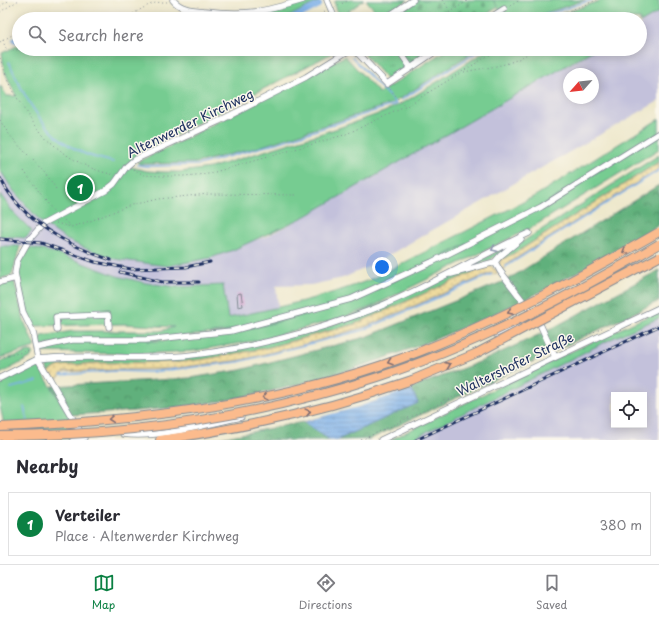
<!DOCTYPE html>
<html lang="en">
<head>
<meta charset="utf-8">
<style>
  :root { --surface:#fff; --page:#f2f2f3; --text:#2b2b33; --muted:#7c7c81; --line:#e1e1e2; --accent:#0b8043 }
  body { margin:0; font-family:"Playpen Sans",sans-serif; background:var(--page); color:var(--text) }
  .controls { position:absolute; right:12px; bottom:12px; display:grid; overflow:hidden; border-radius:0px; box-shadow:0 2px 10px #0003 }
  .controls button { width:36px; height:36px; display:grid; place-items:center; padding:0; border:0; border-bottom:1px solid var(--line); background:var(--surface); color:var(--text); font:20px sans-serif }
  .compass { position:absolute; left:563px; top:68px; width:36px; height:36px; border-radius:50%; background:var(--surface); box-shadow:0 2px 10px #0003; rotate:243deg }
  .you { position:absolute; left:382px; top:267px; width:14px; height:14px; margin:-10px; border:3px solid #fff; border-radius:50%; background:#1a73e8; box-shadow:0 0 0 6px #1a73e833 }
  .badge { display:grid; place-items:center; width:26px; height:26px; border-radius:50%; background:var(--accent); color:#fff; font-size:13px; font-weight:700 }
  .pin { position:absolute; translate:-50% -50%; border:2px solid #fff; box-shadow:0 1px 4px #0006 }
  .list { margin:0; padding:0; list-style:none }
  h2 { display:flex; justify-content:space-between; align-items:center; height:52px; margin:0; padding:0 16px; font-size:17px }
  h2 small { font-size:13px; font-weight:400; color:var(--muted) }
  .list li { display:grid; grid-template-columns:26px 1fr auto; gap:12px; align-items:center; box-sizing:border-box; height:64px; margin:0 8px 8px; padding:0 8px; border:1px solid var(--line); border-radius:0px }
  .list b { display:block; font-size:15px; white-space:nowrap }
  .list p { margin:0; font-size:13px; white-space:nowrap; color:var(--muted) }
  .list em { font-size:13px; font-style:normal; color:var(--muted) }
  .icon { flex:none; width:22px; height:22px; fill:none; stroke:currentColor; stroke-width:2; stroke-linecap:round; stroke-linejoin:round }
  .map { position:relative; flex:none; width:659px; height:440px; overflow:hidden }
  .search { position:absolute; background:var(--surface); box-shadow:0 2px 10px #0003; left:12px; right:12px; top:12px; height:44px; display:flex; align-items:center; gap:10px; box-sizing:border-box; padding:0 14px; border-radius:22px; color:var(--muted); font-size:15px }
  .sheet { height:124px; background:var(--surface) }
  nav { display:flex; justify-content:space-around; align-items:center; box-sizing:border-box; height:56px; border-top:1px solid var(--line); background:var(--surface); font-size:11px; color:var(--muted) }
  nav a { display:grid; justify-items:center; gap:2px }
  nav .on { color:var(--accent) }
  .map>svg:first-child { display:block }
</style>
</head>
<body>
<div class="map">
<svg width="659" height="440" viewBox="0 0 659 440">
  <defs>
    <pattern id="forest-crowns" width="20" height="18" patternUnits="userSpaceOnUse"><rect width="20" height="18" fill="#60b07b"/><path d="M2 6a3 3 0 1 1 6 0M12 15a3 3 0 1 1 6 0" fill="none" stroke="#4e9068"/></pattern>
    <pattern id="sand-dots" width="8" height="8" patternUnits="userSpaceOnUse"><rect width="8" height="8" fill="#eeda9e"/><path d="M2 2h.1M6 6h.1" fill="none" stroke="#ccbb8a" stroke-width="1.8" stroke-linecap="round"/></pattern>
    <pattern id="cemetery-stones" width="16" height="16" patternUnits="userSpaceOnUse"><rect width="16" height="16" fill="#76cc91"/><path d="M2 7V4a2 2 0 0 1 4 0v3zM10 15v-3a2 2 0 0 1 4 0v3z" fill="#60a67a"/></pattern>
    <pattern id="park-tufts" width="24" height="20" patternUnits="userSpaceOnUse"><rect width="24" height="20" fill="#76cc91"/><path d="M3 7l-1-3M5 7V3M7 7l1-3M15 17l-1-3M17 17v-4M19 17l1-3" fill="none" stroke="#60a67a"/></pattern>
    <pattern id="water-rules" width="6" height="5" patternUnits="userSpaceOnUse"><rect width="6" height="5" fill="#7bafe8"/><path d="M0 2.5h6" fill="none" stroke="#648fbf"/></pattern>
    <pattern id="building-cross-hatch" width="8" height="8" patternUnits="userSpaceOnUse"><rect width="8" height="8" fill="#dcaad8"/><path d="M0 0l8 8M0 8l8-8" fill="none" stroke="#b28bb2"/></pattern>
  </defs>
  <rect width="100%" height="100%" fill="#fbf7ec"/>
  <filter id="ink" filterUnits="userSpaceOnUse"><feTurbulence type="fractalNoise" baseFrequency=".025" numOctaves="2"/><feDisplacementMap in="SourceGraphic" scale="8" xChannelSelector="R" yChannelSelector="G"/><feConvolveMatrix kernelMatrix="1 2 1 2 8 2 1 2 1" color-interpolation-filters="sRGB"/></filter>
  <filter id="wash" filterUnits="userSpaceOnUse"><feTurbulence type="fractalNoise" baseFrequency=".012" numOctaves="4" result="noise"/><feDisplacementMap in="SourceGraphic" scale="16" xChannelSelector="R" yChannelSelector="G"/><feGaussianBlur stdDeviation="0.9" result="paint"/><feColorMatrix in="noise" values="0 0 0 0 0 0 0 0 0 0 0 0 0 0 0 0 0 1.4 0 .05"/><feComposite in="paint" operator="in"/></filter>
  <g filter="url(#wash)">
    <rect width="100%" height="100%" fill="#eee8cc"/>
    <path fill="#c3c1db" fill-rule="evenodd" d="M659 12V101L366 268 343 278 311 285 276 286 278 307 228 318 223 285 177 287 146 283 117 276 56 253 25 247 0 246V236L26 238 32 231 13 212 0 194V170L13 190 43 224 67 240 115 259 167 266 265 237 306 216 595 49H640V23ZM569 74H593V98H569Z
      M659 318V440H410L613 338ZM614 395H644V425H614Z"/>
    <path fill="#76cc91" stroke="#487e78" d="M310 0 319 1 284 19H171L186 14 250 18Z
      M339 0H364L346 13 347 19H340L334 2Z
      M366 0H408L381 17Z
      M493 0H585L528 19H495L502 14Z
      M602 0H659V12L640 23V19H548Z
      M19 45V49H340L173 136 127 166 147 171 162 172H180L210 168 335 129 384 112 408 100 489 49H595L306 216 233 250 210 258 167 266 115 259 87 249 67 240 40 221 13 190 0 170V85L7 96H16L4 70 2 53Z
      M448 49H478L393 103 259 147 196 163 140 164 137 162 175 144 345 56 379 93Z
      M659 119V133L541 207 377 289C331 308 279 323 229 331 202 335 174 336 147 341 160 342 174 339 187 338 249 332 316 314 374 291L525 216 659 134V149L531 228 371 307 342 318 259 340 193 351 135 354 42 352 44 348 47 347 85 339 72 340 38 347 42 336 73 331H160L174 327 123 324 33 326C26 316 15 279 17 266 18 260 24 253 28 247L56 253 117 276 146 283 177 287 223 285 228 318C277 308 326 297 372 279L535 196Z
      M659 155V162L517 252 502 259H500L519 244Z
      M0 194 13 212 32 231 26 238 0 236Z
      M514 242 515 243 490 260 464 269Z
      M0 246H20L12 275 0 279Z
      M485 267 355 324 266 348 204 359 179 362 96 363 59 366 48 372C46 367 47 363 51 360L182 358 324 328 449 276Z
      M14 281 24 321 35 347 0 358V285Z
      M659 311V318L613 338 410 440H390L568 353Z
      M32 351 33 353 30 358 0 374V361Z
      M33 364 39 367 68 414 75 436 72 438 40 440 7 439 0 406V382Z"/>
    <path fill="url(#forest-crowns)" stroke="#3e706c" d="M659 185V225L650 231C608 254 566 280 522 301 425 347 322 385 215 402 167 410 119 412 70 415L52 386 190 378 240 370 366 337 507 280Z
      M659 270V301L370 439 337 440 418 403 411 388 482 361 549 330Z
      M303 422 330 440H210Z"/>
    <path fill="url(#sand-dots)" stroke="#84847e" d="M659 162V169L504 266 506 268 502 270 499 265 500 259H502L517 252Z
      M489 265 499 272 492 275 491 273 367 326 314 342 242 360 170 369 77 371 64 372 57 379 48 372 59 366 96 363 179 362 204 359 266 348 355 324Z"/>
    <path fill="url(#cemetery-stones)" stroke="#487e78" d="M418 0H493L498 7 480 19H389Z
      M402 49H434L412 64Z"/>
    <path fill="url(#park-tufts)" stroke="#487e78" d="M362 49H402L412 64 387 80 361 50Z"/>
    <path fill="url(#water-rules)" stroke="#4b6fa3" d="M411 388 418 403 337 440H330L303 422Z"/>
    <path fill="#eee8cc" d="M410 386 413 388 358 407 301 422 302 420Z"/>
    <g fill="none" stroke-linecap="round" stroke-linejoin="round">
      <path stroke="#7bafe8" stroke-width="1.5" d="M328 17 329 19
        M533 19 592 0
        M9 62C24 97 44 135 81 152 90 157 103 159 113 162
        M401 100 482 49
        M137 165 146 166 198 165 277 143 396 104 352 57
        M505 267 659 170
        M61 375 114 371 151 372 238 362 363 330 492 274
        M11 388 37 381
        M24 407 28 422"/>
      <path stroke="#7bafe8" stroke-width="6" d="M292 19 319 5
        M15 40 19 39"/>
    </g>
    <g id="blocks">
      <path fill="url(#building-cross-hatch)" d="M241 293 243 306 238 307 237 294Z"/>
    </g>
  </g>
  <g filter="url(#ink)">
    <use href="#blocks" fill-opacity="0" stroke="#848c95" stroke-width="1"/>
    <g fill="none" stroke-linecap="round" stroke-linejoin="round">
      <defs>
        <path id="minor" d="M173 0C181 10 193 10 205 11 246 16 263 12 303 0
          M327 0 335 19
          M384 19 413 0
          M488 19 504 9
          M354 49 387 84 439 49
          M398 49 411 68
          M495 262 500 271 539 322 555 357
          M451 274 495 262 500 256 521 239
          M0 282 16 278
          M57 330 56 317 108 315 109 327
          M496 334 535 317 582 292
          M36 348 72 340H146L231 331 351 299 432 262 541 207 659 133
          M0 378 38 359 33 332 23 312 17 284 15 273 17 261 29 240 43 224 105 191 114 184 127 166 134 160 219 121 306 77 351 49
          M123 434C158 439 207 424 241 417
          M73 440 84 438 38 359C86 354 135 360 183 356 241 350 302 335 357 315 415 295 473 259 529 233
          M381 440 659 308"/>
        <path id="highway" d="M160 440C246 428 330 409 412 380"/>
      </defs>
      <use href="#minor" stroke="#848c95" stroke-width="7"/>
      <use href="#highway" stroke="#848c95" stroke-width="10"/>
      <path stroke="#848c95" stroke-width="1" stroke-dasharray="1 3" stroke-linecap="butt" d="M443 0 455 19
        M0 6 10 0
        M510 6 520 0
        M335 7 349 0
        M0 12 19 0
        M122 19C139 13 147 1 167 2
        M314 19 325 12
        M407 19 415 14 418 19
        M439 19 469 0
        M548 19 597 0
        M564 19 573 10
        M3 40 5 47 10 51 22 49
        M0 42 19 31
        M417 49 419 52 423 49
        M0 58C19 114 54 163 115 175
        M464 72C487 67 516 66 533 49
        M390 89 404 106
        M0 120C14 147 43 164 57 191
        M133 169 144 175 163 176H184L208 174 344 135 405 107 499 49
        M24 171 54 212
        M64 220 70 226
        M56 223 71 227 90 221 131 205 158 199 209 194 298 195
        M558 349 604 327
        M0 358 30 350
        M361 440 548 353"/>
      <use href="#minor" stroke="#fff" stroke-width="5.5"/>
      <use href="#highway" stroke="#fbbb8d" stroke-width="8"/>
      <defs>
        <path id="rail" d="M0 178C23 222 66 245 111 260
          M0 239 41 243 95 262 131 269 186 267 210 262
          M120 272 162 282H199
          M416 440 659 326"/>
      </defs>
      <use href="#rail" stroke="#1b2f5e" stroke-width="3"/>
      <use href="#rail" stroke="#fbf7ec" stroke-width="1.5" stroke-dasharray="4.5" stroke-linecap="butt"/>
      <defs>
        <path id="highway-bridge" d="M412 380 477 353 659 257
          M0 427C143 421 287 403 421 351 504 318 582 276 659 232
          M0 436C129 436 256 417 378 377 476 345 570 296 659 244"/>
      </defs>
      <use href="#highway-bridge" stroke="#848c95" stroke-width="10" stroke-linecap="butt"/>
      <use href="#highway-bridge" stroke="#fbbb8d" stroke-width="8"/>
    </g>
    <defs><path id="oneway-chevron" d="M-2-3.5L2.5 0L-2 3.5" fill="none" stroke-width="1.6" stroke-linecap="round" stroke-linejoin="round"/></defs>
    <use stroke="#8d97ae" href="#oneway-chevron" transform="translate(494 249) rotate(155)"/>
    <g stroke="#806e73">
      <use href="#oneway-chevron" transform="translate(625 251) rotate(150)"/>
      <use href="#oneway-chevron" transform="translate(510 312) rotate(155)"/>
      <use href="#oneway-chevron" transform="translate(390 362) rotate(161)"/>
      <use href="#oneway-chevron" transform="translate(448 365) rotate(-22)"/>
      <use href="#oneway-chevron" transform="translate(265 397) rotate(167)"/>
      <use href="#oneway-chevron" transform="translate(308 412) rotate(-15)"/>
      <use href="#oneway-chevron" transform="translate(111 419) rotate(175)"/>
    </g>
  </g>
  <g text-anchor="middle" stroke-width="3" stroke-linejoin="round" paint-order="stroke">
    <g font-size="13" fill="#1b2f5e" stroke="#fbf7ec">
      <text transform="translate(190 123) rotate(-26)" y="5">Altenwerder Kirchweg</text>
      <text transform="translate(515 364) rotate(-26)" y="5">Waltershofer Straße</text>
    </g>
  </g>
</svg>
<div class="controls">
<button><svg class="icon" aria-label="locate" viewBox="0 0 24 24"><circle cx="12" cy="12" r="6"/><path d="M12 2v4M12 18v4M2 12h4M18 12h4"/></svg></button>
</div>
<svg class="compass" viewBox="-18 -18 36 36"><path d="M0-13l5 13h-10z" fill="#e53935"/><path d="M0 13l5-13h-10z" fill="#7c7c81"/></svg>
<div class="you"></div>
<div class="pin badge" style="left:80px;top:188px">1</div>
<div class="search"><svg class="icon" aria-label="search" viewBox="0 0 24 24"><circle cx="10" cy="10" r="6"/><path d="M15 15l6 6"/></svg>Search here</div>
</div>
<section class="sheet">
<h2>Nearby<small></small></h2>
<ul class="list">
<li><span class="badge">1</span><div><b>Verteiler</b><p>Place · Altenwerder Kirchweg</p></div><em>380 m</em></li>
</ul>
</section>
<nav>
<a class="on"><svg class="icon" aria-label="map" viewBox="0 0 24 24"><path d="M3 6l6-2 6 2 6-2v14l-6 2-6-2-6 2zM9 4v14M15 6v14"/></svg>Map</a>
<a><svg class="icon" aria-label="directions" viewBox="0 0 24 24"><path d="M12 3l9 9-9 9-9-9zM9 14v-3h6M13 9l2 2-2 2"/></svg>Directions</a>
<a><svg class="icon" aria-label="saved" viewBox="0 0 24 24"><path d="M7 4h10v16l-5-4-5 4z"/></svg>Saved</a>
</nav>
</body>
</html>
